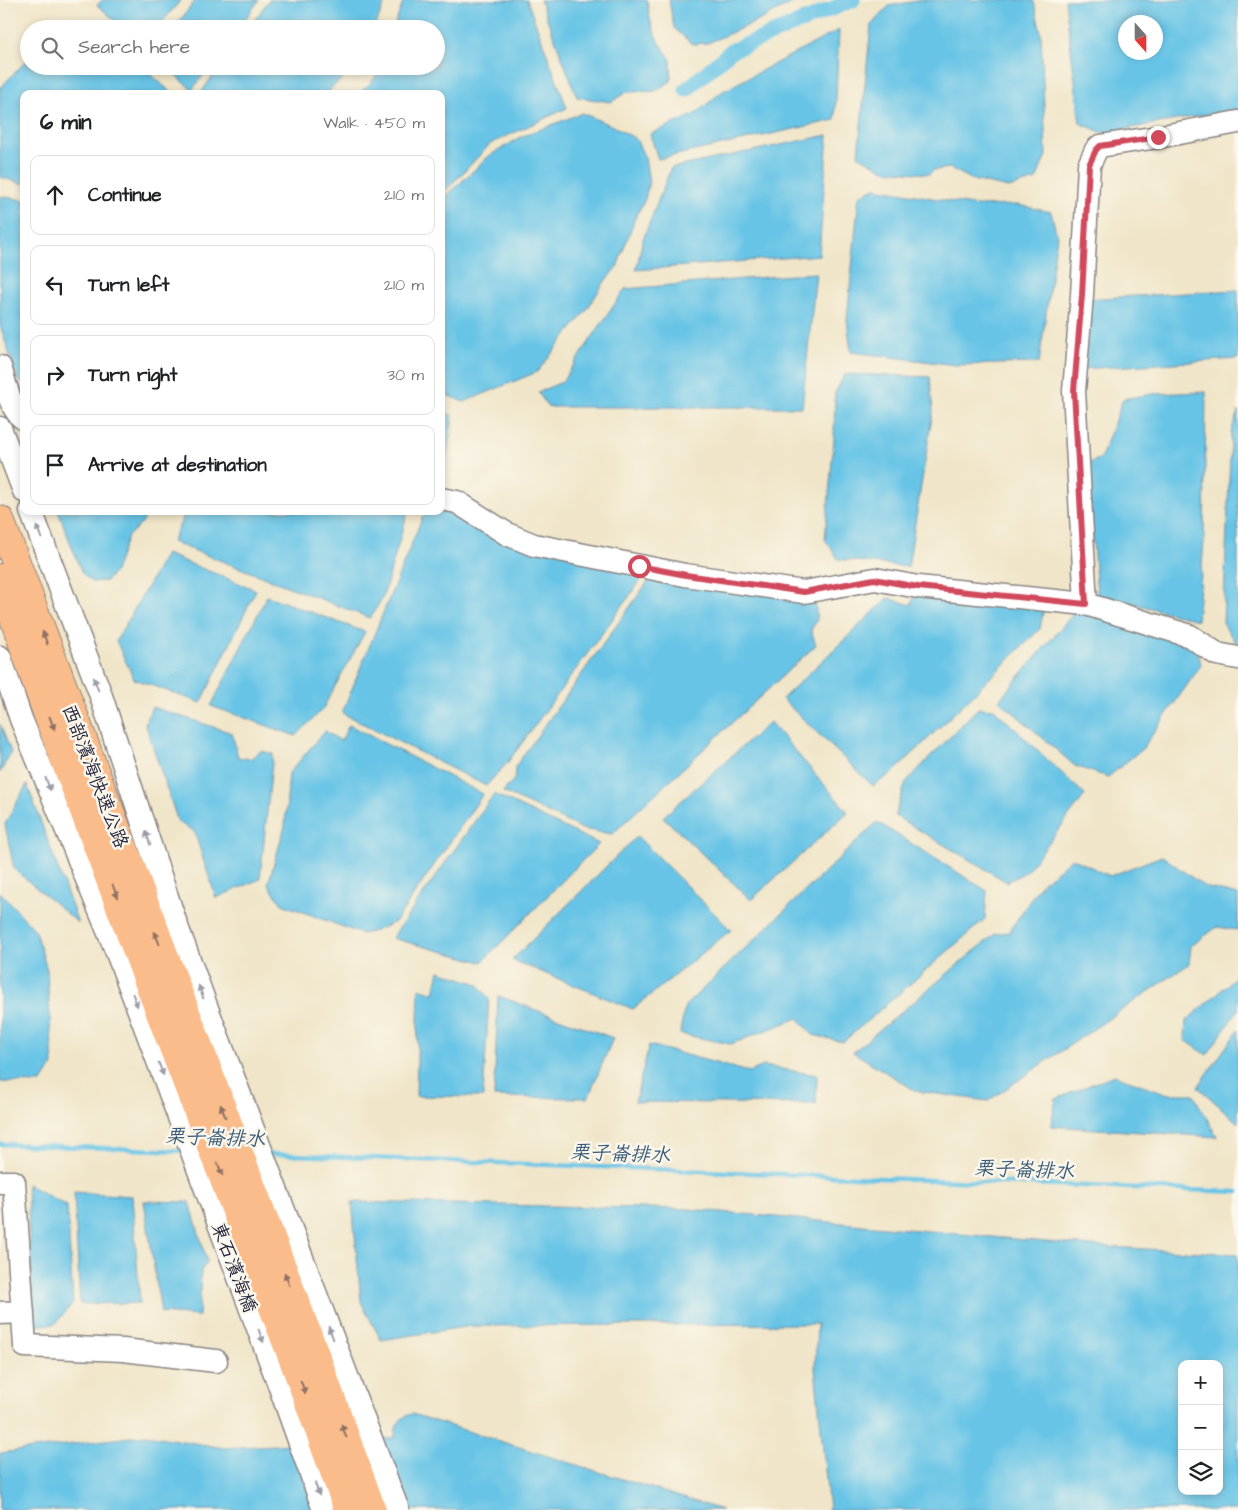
<!DOCTYPE html>
<html lang="en">
<head>
<meta charset="utf-8">
<style>
  :root { --surface:#fff; --page:#f2f2f2; --text:#202124; --muted:#757577; --line:#e0e0e0 }
  body { margin:0; font-family:"Architects Daughter","LXGW WenKai TC",sans-serif; background:var(--page); color:var(--text) }
  .controls { position:absolute; right:15px; bottom:15px; display:grid; overflow:hidden; border-radius:10px; box-shadow:0 2px 8px #0003 }
  .controls button { width:45px; height:45px; display:grid; place-items:center; padding:0; border:0; border-bottom:1px solid var(--line); background:var(--surface); color:var(--text); font:25px sans-serif }
  .compass { position:absolute; left:1118px; top:15px; width:45px; height:45px; border-radius:50%; background:var(--surface); box-shadow:0 2px 8px #0003; rotate:159deg }
  .stop { position:absolute; width:15px; height:15px; margin:-11px; border:4px solid #d1495b; border-radius:50%; background:#fff }
  .stop.end { background:#d1495b; border-color:#fff; box-shadow:0 1px 5px #0008 }
  .list { margin:0; padding:0; list-style:none }
  h2 { display:flex; justify-content:space-between; align-items:center; height:65px; margin:0; padding:0 20px; font-size:21px }
  h2 small { font-size:16px; font-weight:400; color:var(--muted) }
  .list li { display:grid; grid-template-columns:32px 1fr auto; gap:15px; align-items:center; box-sizing:border-box; height:80px; margin:0 10px 10px; padding:0 10px; border:1px solid var(--line); border-radius:10px }
  .list b { display:block; font-size:19px; white-space:nowrap }
  .list em { font-size:16px; font-style:normal; color:var(--muted) }
  .icon { flex:none; width:28px; height:28px; fill:none; stroke:currentColor; stroke-width:2; stroke-linecap:round; stroke-linejoin:round }
  .map { position:relative; flex:none; width:1238px; height:1510px; overflow:hidden }
  .search { position:absolute; background:var(--surface); box-shadow:0 2px 8px #0003; left:20px; top:20px; width:425px; height:55px; display:flex; align-items:center; gap:12px; box-sizing:border-box; padding:0 18px; border-radius:28px; color:var(--muted); font-size:19px }
  .panel { position:absolute; background:var(--surface); box-shadow:0 2px 8px #0003; left:20px; top:90px; width:425px; height:425px; border-radius:10px }
  .map>svg:first-child { display:block }
</style>
</head>
<body>
<div class="map">
<svg width="1238" height="1510" viewBox="0 0 1238 1510">
  <rect width="100%" height="100%" fill="#fbf7ec"/>
  <filter id="ink" filterUnits="userSpaceOnUse"><feTurbulence type="fractalNoise" baseFrequency=".02" numOctaves="2"/><feDisplacementMap in="SourceGraphic" scale="10" xChannelSelector="R" yChannelSelector="G"/><feConvolveMatrix kernelMatrix="1 2 1 2 8 2 1 2 1" color-interpolation-filters="sRGB"/></filter>
  <filter id="wash" filterUnits="userSpaceOnUse"><feTurbulence type="fractalNoise" baseFrequency=".0096" numOctaves="4" result="noise"/><feDisplacementMap in="SourceGraphic" scale="20" xChannelSelector="R" yChannelSelector="G"/><feGaussianBlur stdDeviation="1.12" result="paint"/><feColorMatrix in="noise" values="0 0 0 0 0 0 0 0 0 0 0 0 0 0 0 0 0 1.4 0 .05"/><feComposite in="paint" operator="in"/></filter>
  <g filter="url(#wash)">
    <rect width="100%" height="100%" fill="#f0e5c8"/>
    <path fill="#67c4e6" stroke="#447390" fill-rule="evenodd" d="M102 0H181L156 29H125L97 5Z
      M196 0H259L238 29H173Z
      M269 0H386L374 29H248Z
      M404 0H527L567 108 490 144 460 176 441 194V94H359L375 78 379 66H436V29H393Z
      M540 0H647L650 19 656 37 671 60V81L655 91 627 92 611 102 577 97Z
      M669 0H798L760 20 708 43 692 44 674 28Z
      M921 0H1031L1034 2 1041 33 1046 155 1036 180 1008 188 973 180 950 168 934 170 929 174 884 170 858 155 871 25 889 6Z
      M1065 0H1238V109L1103 133 1080 123ZM1156 22V52H1126V22Z
      M839 30 835 120 658 159 650 134 694 115 723 91Z
      M29 58V66H142L173 94H24V184L0 177V88Z
      M166 66H210L192 90Z
      M220 66H358L330 89 329 94H200Z
      M582 113 615 127 636 139 645 158 649 182 645 199 635 218 617 267 605 281 586 311 537 372 464 402 441 393V201L489 156 521 137Z
      M828 135 819 255 636 270 643 239 671 168Z
      M875 188 977 206 1018 205 1051 212 1057 236 1039 363 956 365 851 352 847 319 859 196Z
      M0 196 24 200V382L18 381 0 325Z
      M816 273 802 407H548L538 392 562 382 625 289Z
      M1238 290V359L1079 369 1085 299Z
      M845 374 930 377 933 411 908 567 838 559 825 539 834 439 835 393Z
      M1206 392 1204 542 1197 620 1097 594 1087 464 1101 458 1123 399 1152 394Z
      M441 411 453 416 443 480H441Z
      M1238 411V644L1236 643 1223 624 1231 432Z
      M441 502 520 539 639 565 642 579 508 762 486 786 342 713 425 511H441Z
      M58 511H137L145 520 128 536 115 571 106 581 91 582 82 573Z
      M186 511H408L383 597 370 618 172 542Z
      M166 554 256 590 201 703 134 679 116 641Z
      M657 569 814 590 817 620 811 630 816 645 612 834 582 829 503 792 515 778V767Z
      M918 587 1045 602 1040 629 895 771 873 786 782 699 888 598 911 605Z
      M267 596 365 632 322 710 296 736 211 706Z
      M1079 607 1196 640 1201 665 1143 748 1108 777 1075 766 999 700Z
      M152 707 232 733 238 757 250 759 261 751 273 754 260 879 216 898 194 831 178 822 145 723Z
      M978 708 994 709 1085 795 1027 871 1007 882 895 816 906 782Z
      M770 722 848 812 751 900 663 817Z
      M0 724 11 752 0 773Z
      M349 725 483 794 395 922 375 931 362 934 282 904 268 884 285 826 289 773 325 731 341 741Z
      M27 784 78 923 14 869 5 824Z
      M494 794 599 844 482 962 392 938Z
      M877 822 987 891 985 919 843 1042 813 1035 798 1018 731 1044 680 1034 685 1006Z
      M637 836 731 930 633 1009 512 960Z
      M1162 856 1205 887 1238 895V930L1217 927 1191 946 1189 964 988 1101 916 1091 853 1052 995 934 1009 932 1040 885 1072 858 1110 876Z
      M0 892 35 930 47 970 53 1065 41 1083 0 1082Z
      M439 971 478 984 489 999 483 1097 416 1096 419 988 434 993Z
      M1234 979 1238 980V1010L1207 1055 1185 1040 1186 1021Z
      M498 996 613 1038 588 1098 494 1097Z
      M1238 1030V1123L1198 1087Z
      M649 1045 749 1072 764 1066 817 1075 816 1104 635 1102Z
      M1114 1075 1168 1094H1193L1217 1137 1051 1126 1056 1099Z
      M27 1184 67 1206 73 1303 55 1324 33 1325Z
      M74 1192 132 1196 140 1303 80 1304Z
      M144 1201 190 1202 207 1262 201 1271 199 1316 161 1313Z
      M352 1202 689 1209 1090 1246 1238 1254V1510H829L815 1368 817 1324 471 1326 381 1340 361 1302ZM1182 1364H1219V1491H1182Z
      M412 1414 722 1510H0V1453L147 1435 224 1448 395 1438C395 1426 399 1417 412 1414Z"/>
    <g fill="none" stroke-linecap="round" stroke-linejoin="round">
      <path stroke="#67c4e6" stroke-width="4.5" d="M0 1144 184 1151
        M269 1154 1238 1192"/>
      <path stroke="#67c4e6" stroke-width="15" d="M686 90 731 51 853 0"/>
    </g>
  </g>
  <g filter="url(#ink)">
    <g fill="none" stroke-linecap="round" stroke-linejoin="round">
      <defs>
        <path id="minor" d="M0 367C5 382 10 410 24 419
          M0 428 24 491
          M441 499 457 502 507 534 534 545 685 575 804 592 875 579 918 587 1086 604 1190 636 1217 654 1238 658
          M31 511 99 690 175 921 208 1011 398 1510
          M1086 604 1074 391 1082 295 1089 165 1096 150 1100 146 1158 137 1238 122
          M0 657 21 719 116 950 146 1029 277 1379 324 1510
          M0 1182H14L25 1346 123 1350 216 1361
          M0 1313 23 1312"/>
        <path id="highway" d="M0 520 318 1362 372 1510
          M0 578 46 710 165 1026 297 1370 348 1510"/>
      </defs>
      <use href="#minor" stroke="#898482" stroke-width="25"/>
      <use href="#highway" stroke="#898482" stroke-width="30"/>
      <use href="#minor" stroke="#fff" stroke-width="22"/>
      <use href="#highway" stroke="#fabc8b" stroke-width="28"/>
    </g>
    <defs><path id="oneway-solid" d="M-6-.8H1V-3.2L6.5 0L1 3.2V.8H-6Z" transform="scale(1.25)"/></defs>
    <g fill="#9c9ca7">
      <use href="#oneway-solid" transform="translate(39 532) rotate(-111)"/>
      <use href="#oneway-solid" transform="translate(96 684) rotate(-110)"/>
      <use href="#oneway-solid" transform="translate(48 784) rotate(68)"/>
      <use href="#oneway-solid" transform="translate(148 838) rotate(-108)"/>
      <use href="#oneway-solid" transform="translate(201 992) rotate(-110)"/>
      <use href="#oneway-solid" transform="translate(135 1000) rotate(69)"/>
      <use href="#oneway-solid" transform="translate(161 1069) rotate(69)"/>
      <use href="#oneway-solid" transform="translate(331 1333) rotate(-111)"/>
      <use href="#oneway-solid" transform="translate(261 1336) rotate(69)"/>
      <use href="#oneway-solid" transform="translate(317 1489) rotate(70)"/>
    </g>
    <g fill="#8e6f63">
      <use href="#oneway-solid" transform="translate(45 638) rotate(-110)"/>
      <use href="#oneway-solid" transform="translate(52 723) rotate(69)"/>
      <use href="#oneway-solid" transform="translate(115 891) rotate(69)"/>
      <use href="#oneway-solid" transform="translate(157 938) rotate(-111)"/>
      <use href="#oneway-solid" transform="translate(223 1111) rotate(-111)"/>
      <use href="#oneway-solid" transform="translate(220 1169) rotate(69)"/>
      <use href="#oneway-solid" transform="translate(287 1279) rotate(-111)"/>
      <use href="#oneway-solid" transform="translate(303 1387) rotate(70)"/>
      <use href="#oneway-solid" transform="translate(344 1431) rotate(-110)"/>
    </g>
  </g>
  <g fill="none" stroke-linecap="round" stroke-linejoin="round" filter="url(#ink)">
    <path stroke="#d1495b" stroke-width="6" d="M639 566 686 575 804 592 874 579 918 587 1086 604 1074 391 1082 295 1089 165 1096 150 1100 146 1158 137"/>
  </g>
  <g text-anchor="middle" stroke-width="5" stroke-linejoin="round" paint-order="stroke">
    <g font-size="19" fill="#22223b" stroke="#fbf7ec">
      <text transform="translate(96 776) rotate(69)" y="7">西部濱海快速公路</text>
      <text transform="translate(235 1267) rotate(69)" y="7">東石濱海橋</text>
    </g>
    <g font-size="20" font-style="italic" fill="#3a5b77" stroke="#fbf7ec">
      <text transform="translate(215 1137) rotate(2)" y="7">栗子崙排水</text>
      <text transform="translate(620 1153) rotate(2)" y="7">栗子崙排水</text>
      <text transform="translate(1024 1169) rotate(2)" y="7">栗子崙排水</text>
    </g>
  </g>
</svg>
<div class="controls">
<button>+</button>
<button>−</button>
<button><svg class="icon" aria-label="layers" viewBox="0 0 24 24"><path d="M12 4l9 5-9 5-9-5zM3 14l9 5 9-5"/></svg></button>
</div>
<svg class="compass" viewBox="-18 -18 36 36"><path d="M0-13l5 13h-10z" fill="#e53935"/><path d="M0 13l5-13h-10z" fill="#757577"/></svg>
<div class="stop" style="left:639px;top:566px"></div>
<div class="stop end" style="left:1158px;top:137px"></div>
<div class="search"><svg class="icon" aria-label="search" viewBox="0 0 24 24"><circle cx="10" cy="10" r="6"/><path d="M15 15l6 6"/></svg>Search here</div>
<section class="panel">
<h2>6 min<small>Walk · 450 m</small></h2>
<ul class="list">
<li><svg class="icon" aria-label="ahead" viewBox="0 0 24 24"><path d="M12 20V5M6 11l6-6 6 6"/></svg><div><b>Continue</b></div><em>210 m</em></li>
<li><svg class="icon" aria-label="left" viewBox="0 0 24 24"><path d="M17 20v-9H6M10 6l-5 5 5 5"/></svg><div><b>Turn left</b></div><em>210 m</em></li>
<li><svg class="icon" aria-label="right" viewBox="0 0 24 24"><path d="M7 20v-9h11M14 6l5 5-5 5"/></svg><div><b>Turn right</b></div><em>30 m</em></li>
<li><svg class="icon" aria-label="arrive" viewBox="0 0 24 24"><path d="M6 21V4h12l-3 4 3 4H6"/></svg><div><b>Arrive at destination</b></div></li>
</ul>
</section>
</div>
</body>
</html>
